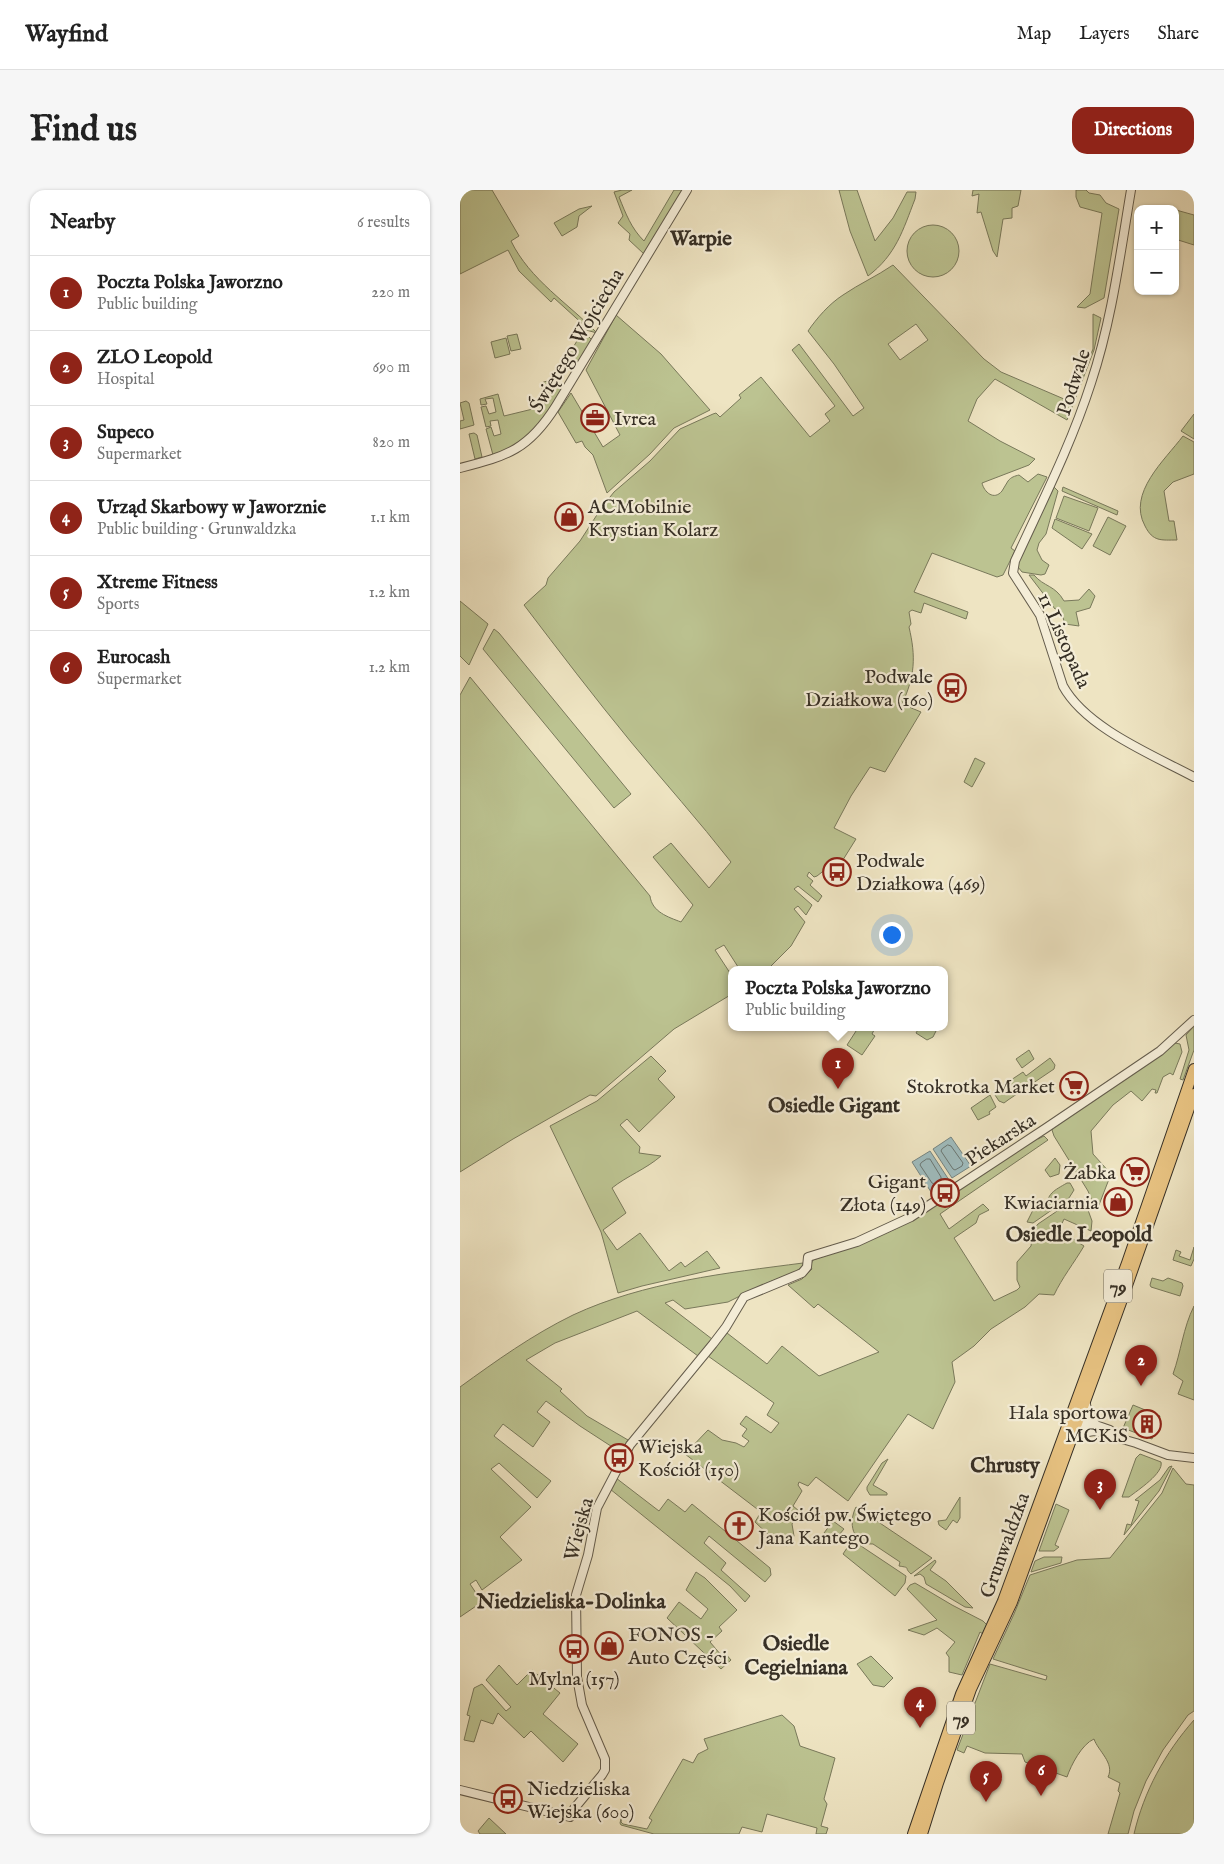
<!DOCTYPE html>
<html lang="en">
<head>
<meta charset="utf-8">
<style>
  :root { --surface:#fff; --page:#f6f6f6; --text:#222; --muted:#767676; --line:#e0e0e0; --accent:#8f2418 }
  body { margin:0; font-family:"IM FELL English",serif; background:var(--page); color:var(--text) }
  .controls { position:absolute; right:15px; top:15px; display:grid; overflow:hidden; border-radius:10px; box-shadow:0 1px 4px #0004 }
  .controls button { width:45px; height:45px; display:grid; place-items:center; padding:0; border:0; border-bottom:1px solid var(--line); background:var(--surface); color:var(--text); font:25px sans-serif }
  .you { position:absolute; left:431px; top:744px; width:18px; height:18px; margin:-12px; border:4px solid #fff; border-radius:50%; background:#1a73e8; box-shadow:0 0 0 8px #1a73e833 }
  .badge { display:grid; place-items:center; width:32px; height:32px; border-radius:50%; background:var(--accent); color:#fff; font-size:16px; font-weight:700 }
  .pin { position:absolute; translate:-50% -41px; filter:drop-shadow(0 1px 2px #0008) }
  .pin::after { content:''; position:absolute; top:26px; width:18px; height:15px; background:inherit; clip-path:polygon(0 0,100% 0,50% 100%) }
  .popup { position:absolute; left:268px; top:776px; width:220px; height:65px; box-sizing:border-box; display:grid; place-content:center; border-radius:10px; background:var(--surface); filter:drop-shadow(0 1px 4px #0005); font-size:16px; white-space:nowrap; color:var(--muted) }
  .popup b { font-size:19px; color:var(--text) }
  .popup::after { content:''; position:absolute; left:50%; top:100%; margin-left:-10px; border:10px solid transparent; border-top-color:var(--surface) }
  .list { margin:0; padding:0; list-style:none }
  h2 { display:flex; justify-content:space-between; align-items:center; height:65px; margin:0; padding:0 20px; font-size:21px }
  h2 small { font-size:16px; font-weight:400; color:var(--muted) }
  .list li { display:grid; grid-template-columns:32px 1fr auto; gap:15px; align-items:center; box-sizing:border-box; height:75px; padding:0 20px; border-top:1px solid var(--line) }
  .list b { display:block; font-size:19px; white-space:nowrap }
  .list p { margin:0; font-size:16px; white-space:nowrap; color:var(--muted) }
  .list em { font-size:16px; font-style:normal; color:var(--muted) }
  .map { position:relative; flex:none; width:734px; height:1644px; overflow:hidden; border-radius:15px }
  header { display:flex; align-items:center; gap:30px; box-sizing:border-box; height:70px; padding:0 25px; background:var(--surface); border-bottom:1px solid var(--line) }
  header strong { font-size:24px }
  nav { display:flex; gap:28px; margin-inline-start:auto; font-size:18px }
  .intro { display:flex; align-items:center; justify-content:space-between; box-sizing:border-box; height:120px; padding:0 30px }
  h1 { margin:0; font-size:35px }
  .button { padding:12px 22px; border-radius:15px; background:var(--accent); color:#fff; font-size:18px; font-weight:700 }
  main { display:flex; gap:30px; padding:0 30px }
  aside { flex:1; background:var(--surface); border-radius:15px; box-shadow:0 1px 4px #0004 }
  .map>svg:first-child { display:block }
</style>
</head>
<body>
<header>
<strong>Wayfind</strong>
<nav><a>Map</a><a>Layers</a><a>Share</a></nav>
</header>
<div class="intro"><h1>Find us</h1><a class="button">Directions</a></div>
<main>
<aside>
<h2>Nearby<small>6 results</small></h2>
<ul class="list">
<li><span class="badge">1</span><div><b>Poczta Polska Jaworzno</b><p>Public building</p></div><em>220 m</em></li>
<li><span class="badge">2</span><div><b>ZLO Leopold</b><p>Hospital</p></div><em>690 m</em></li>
<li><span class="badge">3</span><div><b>Supeco</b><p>Supermarket</p></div><em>820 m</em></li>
<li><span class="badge">4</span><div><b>Urząd Skarbowy w Jaworznie</b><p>Public building · Grunwaldzka</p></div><em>1.1 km</em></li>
<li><span class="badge">5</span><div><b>Xtreme Fitness</b><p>Sports</p></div><em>1.2 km</em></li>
<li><span class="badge">6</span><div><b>Eurocash</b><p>Supermarket</p></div><em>1.2 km</em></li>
</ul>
</aside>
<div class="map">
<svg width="734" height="1644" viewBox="0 0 734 1644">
  <rect width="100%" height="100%" fill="#eee4c2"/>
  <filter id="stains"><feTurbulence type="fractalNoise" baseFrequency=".004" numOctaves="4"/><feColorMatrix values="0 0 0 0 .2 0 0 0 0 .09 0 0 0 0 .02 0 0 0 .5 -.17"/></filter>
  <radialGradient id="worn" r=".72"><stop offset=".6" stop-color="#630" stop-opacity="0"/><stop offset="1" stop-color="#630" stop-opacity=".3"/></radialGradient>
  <path fill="#bcc391" stroke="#79795b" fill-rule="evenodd" d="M0 0H32L59 46 51 51C70 90 108 113 137 143L126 140V137L94 108 91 112 59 81 48 60 0 84Z
    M162 0H172L159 7C166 24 171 38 184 51L214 0H224L184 64 169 50 170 44 158 33 163 26 154 2Z
    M379 0H397L415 51 433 28 447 2H456L455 9C443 40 436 65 408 86L390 41Z
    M513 0H561L558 16 552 18V28L543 29 537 67 533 61 521 22 517 23 519 4 512 6Z
    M616 0H626L629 3 640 5 646 13 659 19 644 108 625 118 617 117 630 104 642 23 620 17 616 7Z
    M132 16 119 26 117 37 102 46 94 33 119 19Z
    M716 20 734 25V55L715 49Z
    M447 61a26 26 0 1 1 52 0a26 26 0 1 1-52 0Z
    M433 75 524 169 541 182 611 212 633 159V124L641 128 634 160 607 230 535 189 517 209 508 231 540 251 575 269 569 275 522 293C524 302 534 311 542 301 544 298 546 294 548 291 551 287 555 286 559 285L568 292 578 284 587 287 551 358 555 361 543 385 537 387 472 363 454 402 508 422 506 429 464 413 461 423 452 420 449 422 451 434 449 437C456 467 455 486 442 514L461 522 425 582 410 577 391 606 374 638 396 649 381 673 379 675H371L357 686 354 687 349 682 347 686 353 691 350 695 362 706 358 712 338 696 334 699 352 715 346 725 338 716 334 719 345 732 331 756 307 780H280L264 755 255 760 272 786V804L214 839 136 906 130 905 53 949 0 982V505L10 487 190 706C192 722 208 727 221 732L233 715 193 667 211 653 249 698 271 672C239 631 204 592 171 552 134 507 99 461 64 415L86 395 88 388 120 351 142 317 154 302 190 271 220 239 253 224 256 223 260 227 281 208 279 205 301 187 350 247 370 231 365 224 375 216 332 160 339 154 393 226 404 218 374 174 348 141C357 128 369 114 383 105 399 94 417 86 433 75ZM456 134 468 150 440 170 428 154Z
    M156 125 201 164 250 220 214 238 190 264 147 303 133 265 125 257 122 251 116 253 98 222 111 203 143 257 160 245 126 180Z
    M123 141 132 150 116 178 106 169Z
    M57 144 61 159 51 161 47 146Z
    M46 148 50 164 35 168 31 152Z
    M93 189 105 195C83 230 74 250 33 265L26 239 31 237 34 246 41 244 38 230 30 231 31 236 26 237 21 217 26 216 29 224 36 222 33 208 25 209 27 214 21 215 20 209 38 204 44 226 81 217V216L85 214 81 193Z
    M6 211 9 213 14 235 0 239V231L4 230 0 213Z
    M734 224V249L721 241Z
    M14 243 17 245 22 267 15 269 9 244Z
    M723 246 734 252V284L713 292 704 301 709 331H714L717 350C701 350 693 352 685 336 667 303 705 270 723 246Z
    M594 297 598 301 586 344 579 353 577 360 582 370 589 375 585 384 581 385 562 382 558 377 559 369Z
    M603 297 658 321 657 325 602 301Z
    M604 306 638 318 629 341 596 328Z
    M648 327 666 336 650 365 633 356Z
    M595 329 632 344 622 359 592 338Z
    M569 385H574C584 397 595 395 604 411L619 410 629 399 635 406 630 418 616 422 619 436 605 434 600 418 595 419Z
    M0 411 28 434 9 475 0 466Z
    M34 439 39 443 171 604 154 618 23 459Z
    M515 568 525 573 512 597 504 592Z
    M734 836V860L723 890 720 889 729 860 726 845Z
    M398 838H411L414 840 412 844 415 846 402 865 387 855Z
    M459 838H471L476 841 473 847 467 850 456 843Z
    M715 853 720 854 722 862 713 885 710 883 703 887 697 903H695L696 900 692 899 682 911 671 901 653 915 631 941 633 964 651 984 637 1020 635 1018 628 1001 594 946 592 940 594 936Z
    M569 860 574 869 562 878 556 869Z
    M191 866 206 881 198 889 215 907 179 942 167 929 160 935 180 957 179 963 201 966C186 979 167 986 152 998L166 1023 143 1040 157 1060 180 1043 209 1081 221 1072 225 1077 247 1061 260 1078 182 1096 158 1103 141 1042 90 936 137 911Z
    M590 868 595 875 594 879 548 910 544 913 539 911 533 902 563 882 566 886Z
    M530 905 536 917 529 922 530 924 518 930 511 918Z
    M584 946 588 950 480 1024 489 1039 523 1014 529 1020 519 1025 516 1033 494 1048 534 1111 557 1100 560 1097 557 1090V1072L571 1056 573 1040 578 1034 615 1009 620 1012 624 1009 632 1031 631 1041 604 1029 599 1040 624 1056C614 1073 602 1088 594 1105L579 1104 565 1117 531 1139 514 1156 492 1172 495 1192 473 1239 448 1224 388 1311 356 1287 348 1296 339 1292 338 1295 342 1301 333 1316 339 1321 332 1334 334 1346 327 1356 316 1348 314 1350 295 1332 301 1322 225 1264 248 1240 262 1250 276 1253 284 1257 289 1251 282 1246 287 1239 280 1234 286 1226 311 1243 319 1233 307 1225 314 1213 248 1166 267 1143 307 1174 322 1156 359 1186 419 1162 358 1114 354 1118 328 1095 342 1089 352 1079 350 1076 353 1070 407 1051 435 1039 462 1024 577 948 578 949Z
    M595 968 600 975 599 984 590 987 585 980Z
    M607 993H610L614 1000 609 1008 573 1033 567 1032 573 1020 588 1019C585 1004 595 1000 607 993Z
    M734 1057V1069L731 1076 713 1070 716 1060 721 1062 719 1066 730 1070Z
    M343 1073V1076L335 1082 302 1095 268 1112 225 1119 213 1110 205 1113 252 1149 238 1166 177 1121 95 1153 66 1170 102 1199 100 1201 127 1226 168 1250 160 1262 120 1236 86 1211 77 1222 90 1232 73 1257 43 1234 34 1246 91 1291 77 1308 39 1273 31 1279 71 1317 40 1347 62 1370 22 1400 16 1390 10 1394 22 1412 0 1427V1197C36 1171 72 1145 113 1125 184 1092 266 1083 343 1073Z
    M692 1088 703 1091 708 1088 722 1093 723 1096 720 1106 691 1097 690 1095Z
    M734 1116V1210L718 1204 723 1191 713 1184C721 1162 723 1138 734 1116Z
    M673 1215 700 1226 692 1249 663 1238Z
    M680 1264 701 1272C704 1283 678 1300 669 1307H662L676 1268Z
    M428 1269 413 1295 427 1303V1305H410L407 1300V1297L422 1273Z
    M712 1276 699 1301 664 1345 667 1334 671 1335 679 1311 675 1310 700 1290 709 1277Z
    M713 1278 726 1294 734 1295V1521L728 1525 703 1560 686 1591 674 1621 668 1644H648L660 1603 658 1601 660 1593 648 1587C655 1573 638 1561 634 1549 622 1554 611 1575 607 1587L565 1572 562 1564 525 1563 507 1556 504 1563 497 1560 530 1474 586 1490 587 1486 533 1469 554 1424 570 1385 617 1370 650 1368 702 1303Z
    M156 1288 199 1321 208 1309 225 1322 232 1314 310 1378 311 1385 305 1392 249 1346 244 1353 266 1373 261 1380 290 1406 285 1412 270 1396 150 1299Z
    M500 1307V1328L497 1333 493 1330 486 1340 479 1335 478 1331 486 1330Z
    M596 1314 609 1320 595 1355 599 1357 594 1361H579Z
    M396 1317 472 1368 451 1384C443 1377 452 1378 439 1376L440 1372 413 1354C392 1355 388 1332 396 1317Z
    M373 1331 384 1339 373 1352 364 1343Z
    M391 1352H395L446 1386 445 1393 435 1406 383 1364Z
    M584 1367H602L601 1373 571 1382 575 1371Z
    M475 1370 476 1372 470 1380 486 1391 513 1418 505 1417 466 1394 464 1387 460 1384 454 1386Z
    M236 1382 245 1388 277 1420 259 1437 262 1441 250 1452 261 1465 264 1462 271 1470 261 1479 207 1428 219 1412 241 1429 248 1419 226 1400Z
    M455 1393 492 1415 523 1431 527 1435 523 1444 520 1442 502 1485 489 1482V1467L486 1463 495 1452 477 1438 464 1445 448 1440 477 1430 447 1399 450 1395Z
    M411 1466 433 1488 424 1497 413 1495 397 1474Z
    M39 1475 57 1495 72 1480 100 1503 83 1524 118 1554 103 1572 71 1541 64 1548 38 1523 33 1534 21 1530 14 1552 4 1550 10 1526 7 1525 14 1498 22 1494 46 1521 51 1517 26 1490Z
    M322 1525 334 1536 340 1556 375 1568 364 1609 367 1614 361 1636 368 1638 366 1644H356L357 1638 307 1624 302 1642 282 1637 279 1644H194L161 1635 160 1633 162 1625 161 1632 163 1634 187 1639 192 1630 189 1628 223 1569 233 1573 238 1564 248 1559 244 1549Z
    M734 1530V1644H674C684 1601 705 1563 734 1530Z
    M29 1628 46 1644H20L18 1641Z"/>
  <path fill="#9fbcbe" stroke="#758481" d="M491 947 511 976 492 988 473 959Z
    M470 961 489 990 471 1002 452 972Z"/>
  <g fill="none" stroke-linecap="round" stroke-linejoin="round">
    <path stroke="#6a7672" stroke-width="1" d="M488 955 491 956 503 973 502 976 495 980 493 979 481 961 482 959Z
      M467 969H470L481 987V990L474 994 472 993 460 975 461 973Z"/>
    <defs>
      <path id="minor" d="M671 0C660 65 652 130 631 193 611 255 582 312 555 371L553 383 580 425 603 496C626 538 693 565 734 587
        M0 278C48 266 69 259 96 216L227 0
        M625 1211 628 1222 636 1235
        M615 1229 623 1236 634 1241 676 1253 708 1265 734 1268
        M615 1232 624 1231 650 1240
        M611 1250 622 1243 634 1241
        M0 1600 110 1627 113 1620 142 1585 145 1580V1569L122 1515 117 1487 116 1405 128 1365 137 1318 170 1255 253 1154 266 1137 284 1107 342 1083 347 1077 348 1067 397 1052 451 1027 586 938 700 861 734 830"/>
      <path id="major" d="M453 1644 501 1504 543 1411 667 1073 734 879
        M462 1644 478 1593 511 1499 552 1412 663 1107 734 904"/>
    </defs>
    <use href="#minor" stroke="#645c4c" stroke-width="10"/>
    <use href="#major" stroke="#362f25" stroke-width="12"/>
    <use href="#minor" stroke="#f4edd7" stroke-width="8"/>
    <use href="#major" stroke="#e7c281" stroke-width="10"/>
  </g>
  <defs>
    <symbol id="office-ring" viewBox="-11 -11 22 22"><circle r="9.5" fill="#f4edd7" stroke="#8f2418" stroke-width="1.5"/><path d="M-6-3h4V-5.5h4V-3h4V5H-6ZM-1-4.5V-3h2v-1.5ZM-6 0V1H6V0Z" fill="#8f2418"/></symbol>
    <symbol id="shop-ring" viewBox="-11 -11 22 22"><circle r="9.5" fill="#f4edd7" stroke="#8f2418" stroke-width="1.5"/><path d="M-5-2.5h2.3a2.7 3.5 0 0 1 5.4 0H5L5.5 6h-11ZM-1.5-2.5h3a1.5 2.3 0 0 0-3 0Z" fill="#8f2418"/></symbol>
    <symbol id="bus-ring" viewBox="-11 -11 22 22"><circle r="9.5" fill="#f4edd7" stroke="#8f2418" stroke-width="1.5"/><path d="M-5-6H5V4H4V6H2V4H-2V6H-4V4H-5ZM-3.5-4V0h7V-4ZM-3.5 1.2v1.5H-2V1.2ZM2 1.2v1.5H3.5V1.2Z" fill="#8f2418"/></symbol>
    <symbol id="supermarket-ring" viewBox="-11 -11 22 22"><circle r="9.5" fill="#f4edd7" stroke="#8f2418" stroke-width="1.5"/><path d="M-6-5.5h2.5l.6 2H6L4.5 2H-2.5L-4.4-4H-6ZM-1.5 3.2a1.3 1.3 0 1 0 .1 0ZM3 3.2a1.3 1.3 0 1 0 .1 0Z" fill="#8f2418"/></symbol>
    <symbol id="building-ring" viewBox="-11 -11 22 22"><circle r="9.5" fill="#f4edd7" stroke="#8f2418" stroke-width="1.5"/><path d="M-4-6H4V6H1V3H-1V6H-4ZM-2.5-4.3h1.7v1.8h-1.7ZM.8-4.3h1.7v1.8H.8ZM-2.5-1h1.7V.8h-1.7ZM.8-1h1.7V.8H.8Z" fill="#8f2418"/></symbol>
    <symbol id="church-ring" viewBox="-11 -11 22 22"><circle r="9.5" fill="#f4edd7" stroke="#8f2418" stroke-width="1.5"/><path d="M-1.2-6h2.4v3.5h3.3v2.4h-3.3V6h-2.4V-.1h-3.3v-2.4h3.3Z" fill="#8f2418"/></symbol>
  </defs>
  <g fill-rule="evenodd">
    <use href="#office-ring" x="119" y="212" width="32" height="32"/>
    <use href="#shop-ring" x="93" y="311" width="32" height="32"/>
    <use href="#bus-ring" x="476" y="482" width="32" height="32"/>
    <use href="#bus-ring" x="361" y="666" width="32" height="32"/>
    <use href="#supermarket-ring" x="598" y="880" width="32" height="32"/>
    <use href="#supermarket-ring" x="659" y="966" width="32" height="32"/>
    <use href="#bus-ring" x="469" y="987" width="32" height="32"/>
    <use href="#shop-ring" x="642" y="996" width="32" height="32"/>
    <use href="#building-ring" x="671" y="1218" width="32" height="32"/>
    <use href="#bus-ring" x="143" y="1252" width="32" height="32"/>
    <use href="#church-ring" x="263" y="1320" width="32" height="32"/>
    <use href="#shop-ring" x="133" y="1440" width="32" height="32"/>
    <use href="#bus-ring" x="98" y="1443" width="32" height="32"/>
    <use href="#bus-ring" x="32" y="1593" width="32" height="32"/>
  </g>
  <g text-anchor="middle" stroke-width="4.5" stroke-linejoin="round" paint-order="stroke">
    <g fill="#f4edd7" stroke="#6f685a" stroke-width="1">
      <rect x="644" y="1079.5" width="28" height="33" rx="4"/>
      <rect x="487" y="1511.5" width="28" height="33" rx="4"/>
    </g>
    <g font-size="19" font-weight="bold" fill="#362f25">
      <text x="658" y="1103">79</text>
      <text x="501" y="1535">79</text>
    </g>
    <g font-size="20" fill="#362f25" stroke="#f4edd7">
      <text transform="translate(116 150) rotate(-59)" y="7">Świętego Wojciecha</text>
      <text transform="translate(613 192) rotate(-72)" y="7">Podwale</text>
      <text transform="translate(605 450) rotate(66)" y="7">11 Listopada</text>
      <text transform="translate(540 949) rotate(-33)" y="7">Piekarska</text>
      <text transform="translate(118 1339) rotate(-75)" y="7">Wiejska</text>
      <text transform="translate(544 1355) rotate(-70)" y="7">Grunwaldzka</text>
    </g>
    <g font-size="20" fill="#362f25" stroke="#f4edd7" text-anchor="start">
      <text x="154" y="235">Ivrea</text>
      <text x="128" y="323">ACMobilnie<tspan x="128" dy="23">Krystian Kolarz</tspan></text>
      <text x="473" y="493" text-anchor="end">Podwale<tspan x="473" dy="23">Działkowa (160)</tspan></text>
      <text x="396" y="677">Podwale<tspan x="396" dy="23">Działkowa (469)</tspan></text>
      <text x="595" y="903" text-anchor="end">Stokrotka Market</text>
      <text x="656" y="989" text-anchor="end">Żabka</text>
      <text x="466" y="998" text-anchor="end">Gigant<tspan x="466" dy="23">Złota (149)</tspan></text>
      <text x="639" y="1019" text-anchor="end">Kwiaciarnia</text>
      <text x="668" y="1229" text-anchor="end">Hala sportowa<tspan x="668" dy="23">MCKiS</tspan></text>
      <text x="178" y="1263">Wiejska<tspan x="178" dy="23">Kościół (150)</tspan></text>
      <text x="298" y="1331">Kościół pw. Świętego<tspan x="298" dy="23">Jana Kantego</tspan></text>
      <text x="168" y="1451">FONOS -<tspan x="168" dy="23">Auto Części</tspan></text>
      <text x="114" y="1495" text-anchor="middle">Mylna (157)</text>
      <text x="67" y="1605">Niedzieliska<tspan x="67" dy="23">Wiejska (600)</tspan></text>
    </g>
    <g font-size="21" font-weight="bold" fill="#362f25" stroke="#f4edd7">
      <text x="241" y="55">Warpie</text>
      <text x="374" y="922">Osiedle Gigant</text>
      <text x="619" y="1051">Osiedle Leopold</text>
      <text x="545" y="1282">Chrusty</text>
      <text x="111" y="1418">Niedzieliska-Dolinka</text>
      <text x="336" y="1460">Osiedle<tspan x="336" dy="24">Cegielniana</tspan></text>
    </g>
  </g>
  <rect width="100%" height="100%" filter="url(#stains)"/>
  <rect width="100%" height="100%" fill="url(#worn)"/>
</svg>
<div class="controls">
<button>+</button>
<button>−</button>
</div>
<div class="you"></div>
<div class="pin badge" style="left:378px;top:899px">1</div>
<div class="popup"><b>Poczta Polska Jaworzno</b>Public building</div>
<div class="pin badge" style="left:681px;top:1196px">2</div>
<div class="pin badge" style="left:640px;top:1320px">3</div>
<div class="pin badge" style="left:460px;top:1538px">4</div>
<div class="pin badge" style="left:526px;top:1612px">5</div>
<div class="pin badge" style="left:581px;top:1606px">6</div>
</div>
</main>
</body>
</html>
